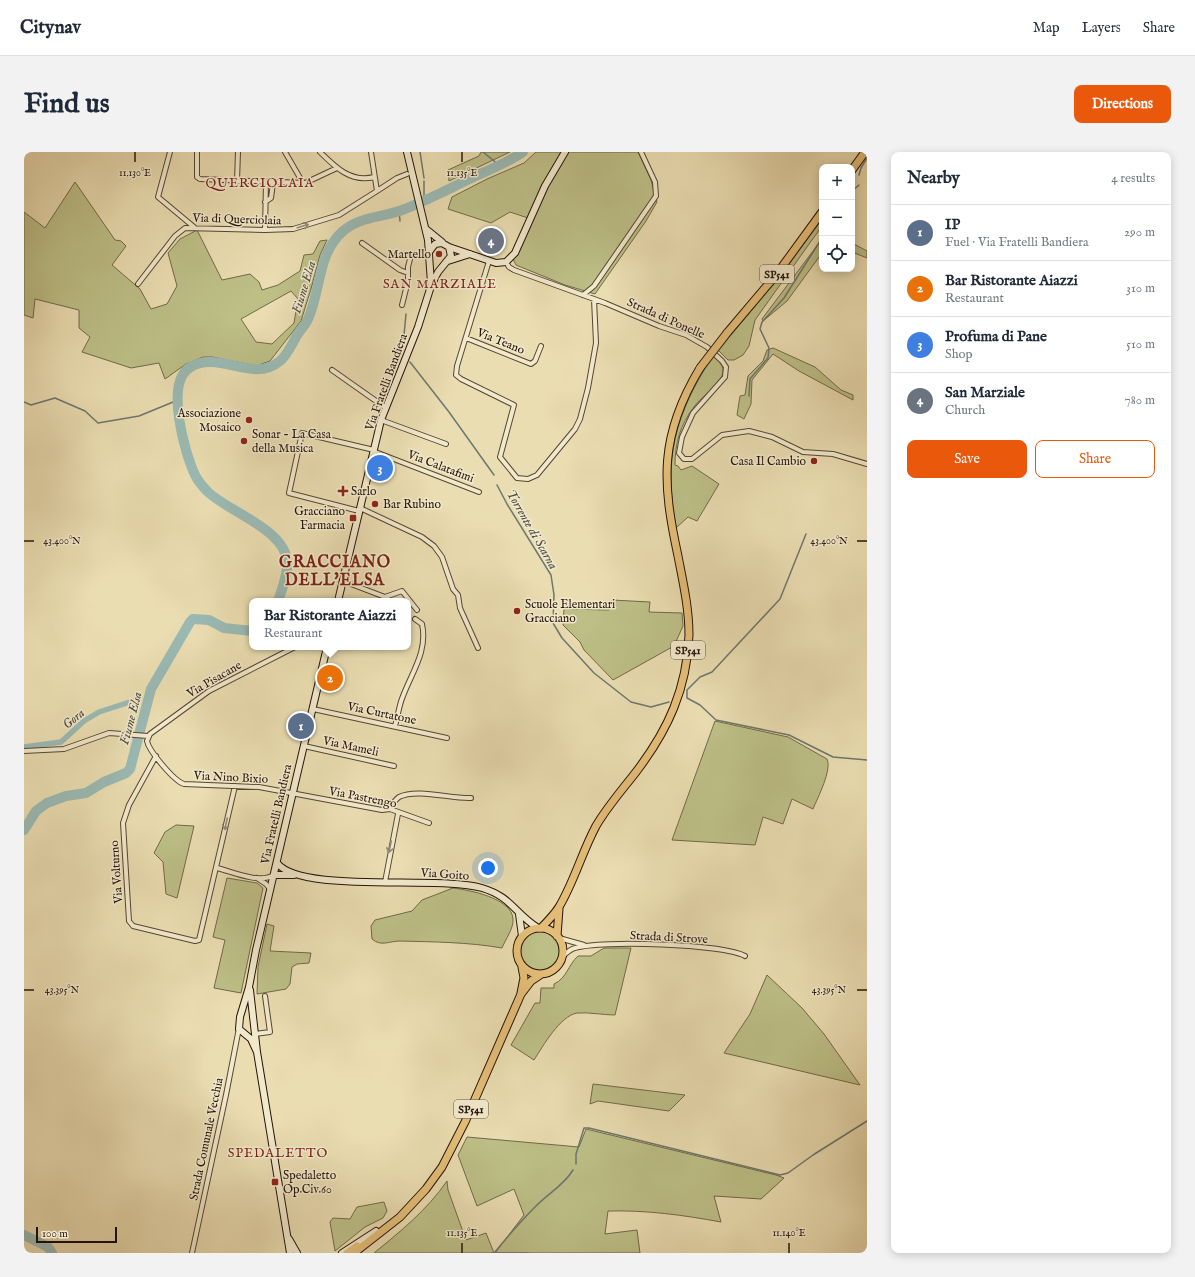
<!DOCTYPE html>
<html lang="en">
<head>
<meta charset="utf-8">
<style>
  :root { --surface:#fff; --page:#f2f2f3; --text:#1f2937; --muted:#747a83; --line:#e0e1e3; --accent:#ea580c }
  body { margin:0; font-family:"IM FELL English",serif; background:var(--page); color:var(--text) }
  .controls { position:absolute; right:12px; top:12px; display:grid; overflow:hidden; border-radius:8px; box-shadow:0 2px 10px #0003 }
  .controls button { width:36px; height:36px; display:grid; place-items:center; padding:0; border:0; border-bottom:1px solid var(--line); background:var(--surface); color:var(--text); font:20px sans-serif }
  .scale { position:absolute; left:12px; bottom:10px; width:81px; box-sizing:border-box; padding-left:4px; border:2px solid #251308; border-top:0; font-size:11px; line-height:14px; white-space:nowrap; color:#251308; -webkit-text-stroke:3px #f1e9cc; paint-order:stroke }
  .you { position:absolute; left:464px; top:716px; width:14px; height:14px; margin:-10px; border:3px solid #fff; border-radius:50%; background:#1a73e8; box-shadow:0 0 0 6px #1a73e833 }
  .badge { display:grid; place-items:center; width:26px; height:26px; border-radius:50%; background:var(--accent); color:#fff; font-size:13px; font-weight:700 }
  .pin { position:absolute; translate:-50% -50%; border:2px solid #fff; box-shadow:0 1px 4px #0006 }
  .popup { position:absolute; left:225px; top:446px; width:162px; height:52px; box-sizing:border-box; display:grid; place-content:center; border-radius:8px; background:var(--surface); filter:drop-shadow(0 1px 3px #0005); font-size:13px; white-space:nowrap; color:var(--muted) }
  .popup b { font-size:15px; color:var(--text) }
  .popup::after { content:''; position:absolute; left:50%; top:100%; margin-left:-8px; border:8px solid transparent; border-top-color:var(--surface) }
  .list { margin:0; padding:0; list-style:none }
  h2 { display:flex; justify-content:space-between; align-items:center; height:52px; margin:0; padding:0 16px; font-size:17px }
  h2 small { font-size:13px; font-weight:400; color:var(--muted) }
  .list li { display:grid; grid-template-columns:26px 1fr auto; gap:12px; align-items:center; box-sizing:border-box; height:56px; padding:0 16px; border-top:1px solid var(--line) }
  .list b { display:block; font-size:15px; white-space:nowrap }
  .list p { margin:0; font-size:13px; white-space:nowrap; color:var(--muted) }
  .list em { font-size:13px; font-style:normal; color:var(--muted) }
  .actions { display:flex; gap:8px; padding:12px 16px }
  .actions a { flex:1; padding:9px 0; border:1px solid var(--accent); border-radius:8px; text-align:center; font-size:14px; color:var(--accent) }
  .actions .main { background:var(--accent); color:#fff }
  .icon { flex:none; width:22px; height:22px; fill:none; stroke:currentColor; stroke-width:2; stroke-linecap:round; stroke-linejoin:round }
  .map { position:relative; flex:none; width:843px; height:1101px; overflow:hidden; border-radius:8px }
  header { display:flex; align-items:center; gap:24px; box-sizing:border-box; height:56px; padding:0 20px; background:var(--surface); border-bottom:1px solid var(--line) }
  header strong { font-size:19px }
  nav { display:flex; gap:22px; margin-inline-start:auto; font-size:14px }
  .intro { display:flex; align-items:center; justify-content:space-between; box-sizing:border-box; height:96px; padding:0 24px }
  h1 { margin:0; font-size:28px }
  .button { padding:10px 18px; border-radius:8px; background:var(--accent); color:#fff; font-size:14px; font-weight:700 }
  main { display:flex; gap:24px; padding:0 24px }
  aside { flex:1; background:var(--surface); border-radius:8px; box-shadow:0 2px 10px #0003 }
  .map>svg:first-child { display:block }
</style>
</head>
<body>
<header>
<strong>Citynav</strong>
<nav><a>Map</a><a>Layers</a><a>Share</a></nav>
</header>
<div class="intro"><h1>Find us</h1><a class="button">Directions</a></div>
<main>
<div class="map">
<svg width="843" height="1101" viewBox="0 0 843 1101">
  <rect width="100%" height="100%" fill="#eaddb1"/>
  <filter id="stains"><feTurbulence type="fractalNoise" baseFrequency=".005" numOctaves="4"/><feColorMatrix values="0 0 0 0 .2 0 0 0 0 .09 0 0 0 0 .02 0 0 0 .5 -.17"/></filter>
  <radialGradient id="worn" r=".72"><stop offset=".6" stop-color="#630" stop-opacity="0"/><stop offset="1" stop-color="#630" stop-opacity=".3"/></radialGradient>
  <path fill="#bdbf87" stroke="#716948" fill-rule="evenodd" d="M457 0H486L425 29 424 18 455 4Z
    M512 0H614L627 28 633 50 622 69 571 142 541 133 492 113 489 107 504 66 486 60 467 71 424 57 428 45 463 27 500 11Z
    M51 30 91 88 97 89 102 94 88 113 116 137 127 157 143 152 153 134 144 101 156 87 173 78 198 128 226 122 235 130 238 138 254 133 276 119 280 103 289 102 296 89 303 88 296 103 287 137 277 169 246 209 232 214 189 205H179L162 212 141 227 135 211 107 216 58 200 66 185 55 176V158L11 147 9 166 0 163V60L21 76ZM267 139 274 147 270 171 248 192 232 190 217 167Z
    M798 67V74L731 168 725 194 719 203 710 208H704L694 198 754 127Z
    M798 87V101L763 149 739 169 738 167Z
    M828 91 843 99V106L828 100Z
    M749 196 791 215 817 238 829 243V248L775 219 749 202 728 228 727 252 720 267 713 263 716 244 721 243 724 224 739 209 743 198Z
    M689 204C693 208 700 213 699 219 698 234 677 244 670 255 656 273 651 291 651 313L654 314 657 318 668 314 695 332 673 369 664 365 652 376C639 307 651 262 689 204Z
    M588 448 626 450 625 460 658 461 659 474 650 494 589 528 560 498 556 490 539 473 540 457 585 458Z
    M691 569 764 585 803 607C808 618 794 645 789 657L768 647 759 672 739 665 731 693 648 688Z
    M152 673 170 674 153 746 142 742 139 710 130 701 141 680Z
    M203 726 233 731 239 736 217 841 190 836 201 788 189 785Z
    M429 736C445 738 488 746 489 767 490 776 481 788 478 796 444 790 410 790 376 789 365 789 357 795 348 787L347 774 351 768 388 759 398 748Z
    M243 772 250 774 246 799 287 801 285 811 273 812 268 815 266 832 262 837 233 842 234 815Z
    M496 799a20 20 0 1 1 40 0a20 20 0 1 1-40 0Z
    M580 796H607L591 863C579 863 565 860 553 861 536 864 519 894 510 908L487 893 511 851H516L517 836H530V832C543 826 544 813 554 804H567Z
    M743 823 778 856 800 882 836 933 700 901 726 862Z
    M569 932 661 943 645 959 574 949 566 952Z
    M562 977 752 1023 760 1026 737 1047 690 1044 697 1070C659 1063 622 1058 584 1059L581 1082 613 1078 616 1101H471L500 1063 490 1037 453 1054 434 1003 443 985 555 995Z
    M423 1029 424 1038 442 1088 462 1081 470 1101H350C377 1079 403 1058 423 1029Z
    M360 1050 363 1059 359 1066 341 1075 311 1099 306 1070 309 1066 326 1067 333 1055Z"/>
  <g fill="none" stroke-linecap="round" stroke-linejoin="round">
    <path stroke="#6b776f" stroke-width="1.5" d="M396 0 400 26
      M459 0 475 13
      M835 23 837 16 843 6
      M400 29V50
      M828 39 835 33
      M375 59 376 69
      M379 193 382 162
      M386 210 425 260 470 323
      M725 244 726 227 744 206 745 196 736 177 738 170 760 146 798 86
      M0 250 7 253 31 246 61 259 74 271 115 264 154 248
      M473 333 483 352 527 423 530 443 529 471 538 486 570 521 607 550 627 555 645 550
      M782 382 756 447 688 520 676 525 663 538V546L676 553 692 568 765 583 809 605 843 608
      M552 1012V1002L560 976H565L756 1023 764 1021 789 1003 843 969
      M471 1100C484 1084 498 1068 512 1054 525 1041 540 1033 549 1018
      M468 1101H504"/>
    <path stroke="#9abab4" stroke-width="5.5" d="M0 595 37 590 60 569 75 560 112 548"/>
    <path stroke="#9abab4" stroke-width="10" d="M254 449C258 437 264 423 263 410 262 378 205 360 184 340 179 335 174 329 171 323 161 302 141 232 165 216 194 197 229 232 256 209 263 203 267 194 272 185 275 179 281 174 284 167 297 139 293 103 318 80 336 64 357 66 378 58 404 48 428 35 454 23 469 16 485 10 499 0
      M0 678 12 659 23 651 42 644 62 641 80 630 102 621 106 617 127 537 166 470 169 467 185 468 200 476 228 479
      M0 1083 24 1095 28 1101"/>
    <defs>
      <path id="street" d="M146 0 134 45 170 75
        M173 0V25L176 27 281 31 313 16
        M261 0 279 31
        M296 0C311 15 327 31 350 25
        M213 29 214 0
        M353 39 373 26 383 22
        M241 50 247 46 249 31
        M241 78 242 30
        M338 91 376 118 384 121
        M465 109 433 214 432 223 437 227 490 253 476 305 493 326 504 327 513 323 551 277 556 267 564 236 572 191 570 147
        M482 110 485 115 490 118 581 151 635 174 662 183 683 195 698 209 702 215 701 225 669 261 658 285 655 301 660 307H668L698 283 725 279 748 285 779 300 809 302 843 312
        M114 132 151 84 161 76 241 78 269 77 315 63 353 39 347 0
        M559 143 570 134 632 44 631 30 617 0
        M378 153 384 129V115L387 103H405
        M442 186 507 212 511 209 517 194
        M308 218 362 256
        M357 268 422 292
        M349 299 455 340
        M336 356 398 385 410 394 418 405 429 437 434 443 436 456 454 496
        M335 359 265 341 278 281 350 298
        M319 429 361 445 378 439 393 458
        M271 495 185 539 126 582 123 589C125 599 150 629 160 632L235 635 358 658 366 657 405 671
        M289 557 423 586
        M371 574C374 564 375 553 379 544 388 520 404 499 398 472L391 467
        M280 594 370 614
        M0 599 40 597 85 581 124 584
        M132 604 105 653 99 671 105 769 109 774 171 789 175 788 211 634
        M366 657C368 653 371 648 375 645 393 636 427 647 447 646
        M193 716C209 720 235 732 250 723
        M233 726 242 732 246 737
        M361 730 374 662
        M535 786 560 793
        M539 804C543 801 546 797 551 796 577 788 699 792 721 804
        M231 882 246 880 241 844
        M168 1101 202 943 215 876"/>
      <path id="secondary" d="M383 0 404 88 407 131
        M402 77 418 90
        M425 95 472 111 482 110 491 101 521 34 541 0
        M424 109 446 102
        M314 449 357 268 394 175 407 134 414 120 427 104 425 95 418 91 411 92 405 100
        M253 711C277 742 415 723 458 736 488 745 490 761 514 776
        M250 723H270
        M495 762 498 784
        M226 838 233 900 266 1101
        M233 900 227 887 215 877 216 865 225 835 232 798 303 495
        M265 1087 273 1101
        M318 1101 352 1079"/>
      <path id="primary" d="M828 18 841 0
        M703 181 752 123 798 60
        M493 799a23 23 0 1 1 46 0a23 23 0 1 1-46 0Z
        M517 776C524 769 530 763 535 755 550 730 558 700 572 674 583 655 598 638 612 620 644 578 663 537 665 483 665 456 659 430 654 404 638 330 635 284 676 216
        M533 784 535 757
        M497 841 500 826 498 815
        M323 1101 333 1094
        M330 1101 376 1065 402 1037 418 1015 441 970 497 842 507 829 516 823"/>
    </defs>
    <use href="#street" stroke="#564632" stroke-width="6"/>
    <use href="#secondary" stroke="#251308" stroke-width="8"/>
    <use href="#primary" stroke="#251308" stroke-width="9"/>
    <use href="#street" stroke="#f1e9cc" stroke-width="4"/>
    <use href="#secondary" stroke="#f1e9cc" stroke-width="6"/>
    <use href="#primary" stroke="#e5be78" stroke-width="7"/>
    <defs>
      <path id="primary-bridge" d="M676 216 703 181"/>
    </defs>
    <use href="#primary-bridge" stroke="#251308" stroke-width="9" stroke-linecap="butt"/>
    <use href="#primary-bridge" stroke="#e5be78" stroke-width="7"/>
  </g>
  <defs><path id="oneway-shaft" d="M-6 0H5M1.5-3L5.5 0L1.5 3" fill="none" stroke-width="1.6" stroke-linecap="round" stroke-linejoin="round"/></defs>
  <g stroke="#958974">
    <use href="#oneway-shaft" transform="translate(279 74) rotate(-17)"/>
    <use href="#oneway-shaft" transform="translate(202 672) rotate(103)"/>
    <use href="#oneway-shaft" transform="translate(366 695) rotate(102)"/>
  </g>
  <path fill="none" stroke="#251308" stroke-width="1.5" d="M111 0V10M438 0V10M0 389H10M833 389H843M0 838H10M833 838H843M438 1091V1101M765 1091V1101"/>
  <g fill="#8f2418" stroke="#f1e9cc" stroke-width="1.5">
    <circle cx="415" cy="102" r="4"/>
    <circle cx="225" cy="268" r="4"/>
    <circle cx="220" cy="289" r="4"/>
    <circle cx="790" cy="309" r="4"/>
    <path d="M317 333h4v4h4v4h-4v4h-4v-4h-4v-4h4z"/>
    <circle cx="351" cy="352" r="4"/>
    <rect x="325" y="362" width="8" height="8" rx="2"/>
    <circle cx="493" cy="459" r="4"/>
    <rect x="247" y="1026" width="8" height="8" rx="2"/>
  </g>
  <g text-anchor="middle" stroke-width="3" stroke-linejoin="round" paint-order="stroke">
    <g fill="#f1e9cc" stroke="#625343" stroke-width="1">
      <rect x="736" y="113" width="34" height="18" rx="3"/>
      <rect x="647" y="489" width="34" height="18" rx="3"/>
      <rect x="430" y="948" width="34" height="18" rx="3"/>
    </g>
    <g font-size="11" font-weight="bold" fill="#251308">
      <text x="753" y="126">SP541</text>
      <text x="664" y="502">SP541</text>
      <text x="447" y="961">SP541</text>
    </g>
    <g font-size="12" fill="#251308" stroke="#f1e9cc">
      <text transform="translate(213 67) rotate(2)" y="4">Via di Querciolaia</text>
      <text transform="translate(642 166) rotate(24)" y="4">Strada di Ponelle</text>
      <text transform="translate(477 189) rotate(22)" y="4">Via Teano</text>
      <text transform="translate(362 230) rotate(-70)" y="4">Via Fratelli Bandiera</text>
      <text transform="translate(417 314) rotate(21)" y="4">Via Calatafimi</text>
      <text transform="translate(190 527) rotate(-30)" y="4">Via Pisacane</text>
      <text transform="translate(358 561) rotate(12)" y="4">Via Curtatone</text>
      <text transform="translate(327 594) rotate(12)" y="4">Via Mameli</text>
      <text transform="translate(207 625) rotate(3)" y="4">Via Nino Bixio</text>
      <text transform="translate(339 645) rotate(11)" y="4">Via Pastrengo</text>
      <text transform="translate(252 662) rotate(-77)" y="4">Via Fratelli Bandiera</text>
      <text transform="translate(92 720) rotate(-94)" y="4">Via Volturno</text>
      <text transform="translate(421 722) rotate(4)" y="4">Via Goito</text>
      <text transform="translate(645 785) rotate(3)" y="4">Strada di Strove</text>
      <text transform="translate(182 987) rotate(-78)" y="4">Strada Comunale Vecchia</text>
    </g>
    <g font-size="12" fill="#251308" stroke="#f1e9cc" text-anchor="start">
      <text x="407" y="106" text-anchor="end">Martello</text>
      <text x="217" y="265" text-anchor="end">Associazione<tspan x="217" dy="14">Mosaico</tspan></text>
      <text x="228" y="286">Sonar - La Casa<tspan x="228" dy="14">della Musica</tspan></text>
      <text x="782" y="313" text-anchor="end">Casa Il Cambio</text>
      <text x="327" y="343">Sarlo</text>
      <text x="359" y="356">Bar Rubino</text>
      <text x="321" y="363" text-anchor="end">Gracciano<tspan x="321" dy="14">Farmacia</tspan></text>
      <text x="501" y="456">Scuole Elementari<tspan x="501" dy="14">Gracciano</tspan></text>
      <text x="259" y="1027">Spedaletto<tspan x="259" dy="14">Op.Civ.60</tspan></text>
    </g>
    <g font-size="13" letter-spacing="1" fill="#7a1f14" stroke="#f1e9cc">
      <text x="236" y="35">QUERCIOLAIA</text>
      <text x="416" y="136">SAN MARZIALE</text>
      <text x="254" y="1005">SPEDALETTO</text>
    </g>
    <g font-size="13" font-style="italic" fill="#4e4d44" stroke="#f1e9cc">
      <text transform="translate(279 135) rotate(-73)" y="5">Fiume Elsa</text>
      <text transform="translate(509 377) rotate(60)" y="5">Torrente di Scarna</text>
      <text transform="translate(49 566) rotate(-40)" y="5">Gora</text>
      <text transform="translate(106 566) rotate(-75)" y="5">Fiume Elsa</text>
    </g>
    <g font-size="16" font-weight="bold" letter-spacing="1" fill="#7a1f14" stroke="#f1e9cc">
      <text x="311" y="415">GRACCIANO<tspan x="311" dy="18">DELL'ELSA</tspan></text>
    </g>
  </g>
  <g font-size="10" text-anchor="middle" fill="#251308" stroke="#f1e9cc" stroke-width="3" stroke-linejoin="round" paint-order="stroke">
    <text x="111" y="24">11.130°E</text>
    <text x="438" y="24">11.135°E</text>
    <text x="38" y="392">43.400°N</text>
    <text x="805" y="392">43.400°N</text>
    <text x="38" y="841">43.395°N</text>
    <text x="805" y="841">43.395°N</text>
    <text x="438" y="1084">11.135°E</text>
    <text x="765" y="1084">11.140°E</text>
  </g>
  <rect width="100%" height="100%" filter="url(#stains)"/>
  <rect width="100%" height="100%" fill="url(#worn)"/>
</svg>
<div class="controls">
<button>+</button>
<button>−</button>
<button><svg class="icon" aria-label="locate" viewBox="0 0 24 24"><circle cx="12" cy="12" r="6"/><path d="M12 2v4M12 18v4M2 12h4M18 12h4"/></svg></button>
</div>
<div class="scale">100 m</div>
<div class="you"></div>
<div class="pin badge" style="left:277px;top:574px;background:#5c6f8a">1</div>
<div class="pin badge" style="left:306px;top:526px;background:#e8710a">2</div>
<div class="popup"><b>Bar Ristorante Aiazzi</b>Restaurant</div>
<div class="pin badge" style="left:356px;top:316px;background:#3f7fe0">3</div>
<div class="pin badge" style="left:467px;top:89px;background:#6b7280">4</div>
</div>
<aside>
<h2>Nearby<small>4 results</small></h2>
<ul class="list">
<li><span class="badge" style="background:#5c6f8a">1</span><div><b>IP</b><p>Fuel · Via Fratelli Bandiera</p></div><em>290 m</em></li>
<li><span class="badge" style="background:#e8710a">2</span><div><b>Bar Ristorante Aiazzi</b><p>Restaurant</p></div><em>310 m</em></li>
<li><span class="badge" style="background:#3f7fe0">3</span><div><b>Profuma di Pane</b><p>Shop</p></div><em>510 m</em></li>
<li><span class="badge" style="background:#6b7280">4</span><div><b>San Marziale</b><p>Church</p></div><em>780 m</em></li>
</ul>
<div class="actions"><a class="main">Save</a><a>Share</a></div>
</aside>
</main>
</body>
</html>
